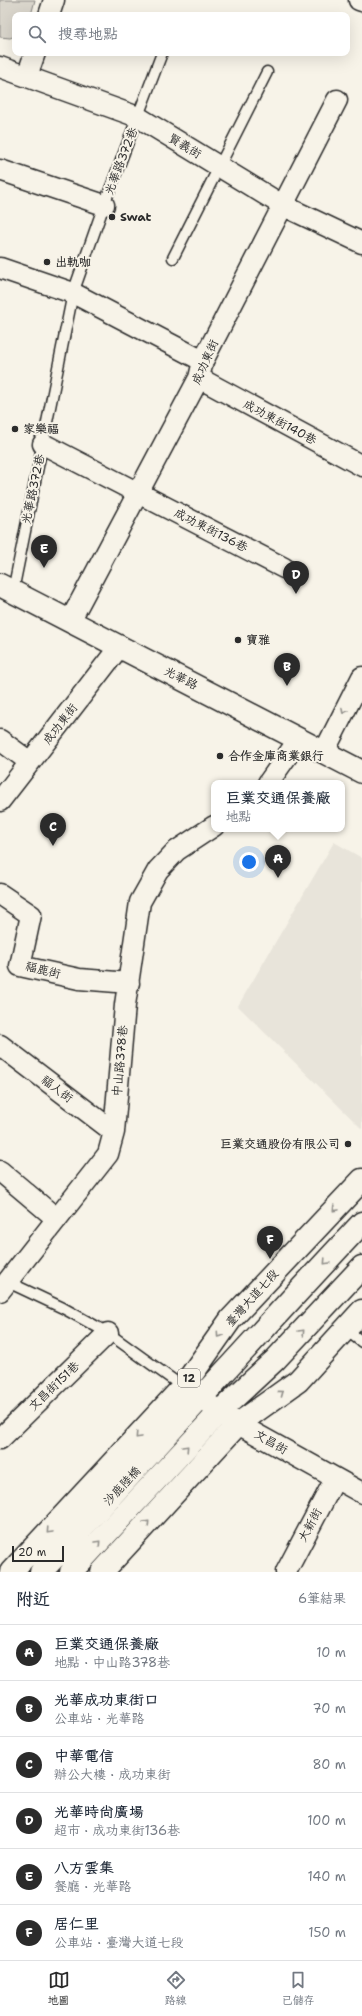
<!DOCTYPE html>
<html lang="zh-TW">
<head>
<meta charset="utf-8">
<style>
  :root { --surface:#fff; --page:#f2f2f3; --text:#1f2937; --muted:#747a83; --line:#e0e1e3; --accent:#2b2b2b }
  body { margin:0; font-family:"Shantell Sans","LXGW WenKai TC",sans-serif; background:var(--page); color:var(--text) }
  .scale { position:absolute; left:12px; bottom:10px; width:52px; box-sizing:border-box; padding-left:4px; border:2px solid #2b2b2b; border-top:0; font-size:11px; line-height:14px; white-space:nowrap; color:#2b2b2b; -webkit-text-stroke:3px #f7f3e8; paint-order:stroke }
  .you { position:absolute; left:249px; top:862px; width:14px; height:14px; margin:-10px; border:3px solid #fff; border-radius:50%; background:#1a73e8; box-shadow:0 0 0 6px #1a73e833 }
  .badge { display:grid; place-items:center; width:26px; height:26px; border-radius:50%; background:var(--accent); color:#fff; font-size:13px; font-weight:700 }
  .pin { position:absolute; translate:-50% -33px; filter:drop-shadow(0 1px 2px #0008) }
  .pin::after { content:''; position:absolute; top:21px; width:14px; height:12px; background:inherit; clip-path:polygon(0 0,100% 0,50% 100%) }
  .popup { position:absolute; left:211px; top:780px; width:134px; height:52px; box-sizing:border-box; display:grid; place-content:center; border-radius:8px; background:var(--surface); filter:drop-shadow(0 1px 3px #0005); font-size:13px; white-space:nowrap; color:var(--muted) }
  .popup b { font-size:15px; color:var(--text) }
  .popup::after { content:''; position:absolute; left:50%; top:100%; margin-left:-8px; border:8px solid transparent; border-top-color:var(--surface) }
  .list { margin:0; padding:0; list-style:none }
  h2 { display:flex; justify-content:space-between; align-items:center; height:52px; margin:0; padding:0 16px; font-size:17px }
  h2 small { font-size:13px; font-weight:400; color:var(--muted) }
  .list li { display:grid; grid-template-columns:26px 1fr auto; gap:12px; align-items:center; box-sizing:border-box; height:56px; padding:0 16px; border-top:1px solid var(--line) }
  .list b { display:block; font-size:15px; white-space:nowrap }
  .list p { margin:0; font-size:13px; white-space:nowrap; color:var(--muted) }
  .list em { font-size:13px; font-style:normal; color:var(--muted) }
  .icon { flex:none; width:22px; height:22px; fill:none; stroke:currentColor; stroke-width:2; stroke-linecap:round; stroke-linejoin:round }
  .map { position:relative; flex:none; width:362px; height:1572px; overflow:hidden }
  .search { position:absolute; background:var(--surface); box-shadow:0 4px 16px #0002; left:12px; right:12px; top:12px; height:44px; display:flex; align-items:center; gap:10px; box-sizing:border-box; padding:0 14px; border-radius:8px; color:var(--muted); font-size:15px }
  .sheet { height:388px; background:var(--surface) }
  nav { display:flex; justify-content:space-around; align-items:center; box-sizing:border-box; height:56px; border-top:1px solid var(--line); background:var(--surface); font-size:11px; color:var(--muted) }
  nav a { display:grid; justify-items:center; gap:2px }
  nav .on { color:var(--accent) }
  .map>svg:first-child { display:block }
</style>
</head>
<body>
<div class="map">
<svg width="362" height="1572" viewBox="0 0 362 1572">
  <rect width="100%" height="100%" fill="#f7f3e8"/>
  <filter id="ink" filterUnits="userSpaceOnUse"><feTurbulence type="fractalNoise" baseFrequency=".025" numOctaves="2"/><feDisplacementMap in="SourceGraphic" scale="8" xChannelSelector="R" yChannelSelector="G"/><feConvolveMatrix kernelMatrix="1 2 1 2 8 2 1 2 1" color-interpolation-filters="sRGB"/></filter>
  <g filter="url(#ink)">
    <path fill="#e8e4da" d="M334 842 362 858V1129L238 1006Z"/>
    <path fill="#dad6cc" stroke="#82807c" d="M0 0H35L31 15H15V36L10 38 0 37Z"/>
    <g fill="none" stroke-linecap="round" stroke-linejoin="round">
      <defs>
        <path id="lane" d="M173 258 267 72
          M13 591 73 293 104 205 162 53
          M8 1282 63 1308 108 1333 183 1387
          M345 1329 362 1342"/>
        <path id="street" d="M359 0 362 1
          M49 15 54 0
          M0 67 138 117 284 206 362 243
          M27 76 35 53
          M0 170 104 205
          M0 268 73 293 203 361
          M199 378 362 466
          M43 444 284 568
          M70 621 199 378 203 361 337 100
          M0 740 30 762
          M324 752 362 677
          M268 783 299 739
          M0 801 120 646
          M0 894 31 915 20 966 79 979 129 983
          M0 1045 114 1132
          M0 1171 57 1219
          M0 1291 108 1154 114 1132 125 1005 140 902 158 870 176 851 214 826
          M187 1389 238 1424 362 1493
          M0 1439 108 1333
          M286 1572 335 1479"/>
        <path id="secondary" d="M0 585 362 772"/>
        <path id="primary" d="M11 1572 183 1387 231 1319 362 1180
          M41 1572C149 1456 254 1338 362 1223
          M71 1572 220 1411 275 1360 362 1267
          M102 1572 238 1424 298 1381 362 1311"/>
      </defs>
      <use href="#lane" stroke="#2b2b2b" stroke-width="13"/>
      <use href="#street" stroke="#2b2b2b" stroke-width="23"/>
      <use href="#secondary" stroke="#2b2b2b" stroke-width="25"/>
      <use href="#primary" stroke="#2b2b2b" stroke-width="25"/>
      <use href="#lane" stroke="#f7f3e8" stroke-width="10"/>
      <use href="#street" stroke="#f7f3e8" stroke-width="20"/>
      <use href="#secondary" stroke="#f7f3e8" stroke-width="22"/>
      <use href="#primary" stroke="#f7f3e8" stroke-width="22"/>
    </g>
    <defs><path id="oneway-chevron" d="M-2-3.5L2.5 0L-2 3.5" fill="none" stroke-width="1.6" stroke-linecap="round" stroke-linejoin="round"/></defs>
    <g stroke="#918f8a">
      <use href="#oneway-chevron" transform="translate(344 711) rotate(117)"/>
      <use href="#oneway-chevron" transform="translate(335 1209) rotate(133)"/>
      <use href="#oneway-chevron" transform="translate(326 1262) rotate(133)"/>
      <use href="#oneway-chevron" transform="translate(302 1332) rotate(-47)"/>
      <use href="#oneway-chevron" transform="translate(219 1335) rotate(125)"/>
      <use href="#oneway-chevron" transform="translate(281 1393) rotate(-36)"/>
      <use href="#oneway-chevron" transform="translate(138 1436) rotate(133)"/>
      <use href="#oneway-chevron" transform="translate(186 1448) rotate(-47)"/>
      <use href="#oneway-chevron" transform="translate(147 1523) rotate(-47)"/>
      <use href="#oneway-chevron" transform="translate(49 1531) rotate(133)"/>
      <use href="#oneway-chevron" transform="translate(98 1543) rotate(-47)"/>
    </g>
  </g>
  <g fill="#2b2b2b" stroke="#f7f3e8" stroke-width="1.5">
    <circle cx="112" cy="217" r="4"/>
    <circle cx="47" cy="262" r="4"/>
    <circle cx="15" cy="429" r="4"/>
    <circle cx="238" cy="640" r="4"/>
    <circle cx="220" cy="756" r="4"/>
    <circle cx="348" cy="1144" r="4"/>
  </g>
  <g text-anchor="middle" stroke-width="4" stroke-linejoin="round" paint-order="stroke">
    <rect fill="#f7f3e8" stroke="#686764" stroke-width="1" x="178" y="1369" width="22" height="18" rx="3"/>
    <g font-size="11" font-weight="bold" fill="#2b2b2b">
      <text x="189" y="1382">12</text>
    </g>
    <g font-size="12" fill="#2b2b2b" stroke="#f7f3e8">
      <text transform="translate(185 146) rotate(31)" y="4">賢義街</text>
      <text transform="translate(121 161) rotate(-69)" y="4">光華路372巷</text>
      <text transform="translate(205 362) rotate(-66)" y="4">成功東街</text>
      <text transform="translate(280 422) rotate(28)" y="4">成功東街140巷</text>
      <text transform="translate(33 489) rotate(-78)" y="4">光華路372巷</text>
      <text transform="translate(211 530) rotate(27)" y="4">成功東街136巷</text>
      <text transform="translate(181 678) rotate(27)" y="4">光華路</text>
      <text transform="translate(60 724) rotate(-52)" y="4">成功東街</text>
      <text transform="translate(43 970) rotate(14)" y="4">福鹿街</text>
      <text transform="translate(120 1061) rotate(-85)" y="4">中山路378巷</text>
      <text transform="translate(57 1089) rotate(37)" y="4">福人街</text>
      <text transform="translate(252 1298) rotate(-48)" y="4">臺灣大道七段</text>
      <text transform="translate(54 1386) rotate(-44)" y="4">文昌街151巷</text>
      <text transform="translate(271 1442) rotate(30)" y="4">文昌街</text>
      <text transform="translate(122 1486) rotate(-47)" y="4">沙鹿陸橋</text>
      <text transform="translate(310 1525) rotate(-62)" y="4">大新街</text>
    </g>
    <g font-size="12" font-weight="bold" fill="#2b2b2b" stroke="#f7f3e8" text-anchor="start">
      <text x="120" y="221">Swat</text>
      <text x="55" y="266">出軌咖</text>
      <text x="23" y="433">家樂福</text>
      <text x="246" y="644">寶雅</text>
      <text x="228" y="760">合作金庫商業銀行</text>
      <text x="340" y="1148" text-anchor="end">巨業交通股份有限公司</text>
    </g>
  </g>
</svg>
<div class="scale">20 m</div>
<div class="you"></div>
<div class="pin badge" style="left:278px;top:878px">A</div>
<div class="popup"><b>巨業交通保養廠</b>地點</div>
<div class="pin badge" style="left:287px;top:686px">B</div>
<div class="pin badge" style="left:53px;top:846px">C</div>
<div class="pin badge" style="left:296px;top:594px">D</div>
<div class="pin badge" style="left:44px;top:568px">E</div>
<div class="pin badge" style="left:270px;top:1259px">F</div>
<div class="search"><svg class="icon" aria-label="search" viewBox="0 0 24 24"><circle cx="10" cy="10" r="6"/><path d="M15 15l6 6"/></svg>搜尋地點</div>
</div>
<section class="sheet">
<h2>附近<small>6筆結果</small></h2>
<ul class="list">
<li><span class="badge">A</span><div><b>巨業交通保養廠</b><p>地點 · 中山路378巷</p></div><em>10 m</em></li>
<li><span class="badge">B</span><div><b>光華成功東街口</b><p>公車站 · 光華路</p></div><em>70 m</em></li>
<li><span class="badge">C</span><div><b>中華電信</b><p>辦公大樓 · 成功東街</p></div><em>80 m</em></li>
<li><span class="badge">D</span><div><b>光華時尚廣場</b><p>超市 · 成功東街136巷</p></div><em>100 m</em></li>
<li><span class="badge">E</span><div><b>八方雲集</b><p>餐廳 · 光華路</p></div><em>140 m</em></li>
<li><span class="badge">F</span><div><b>居仁里</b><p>公車站 · 臺灣大道七段</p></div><em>150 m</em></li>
</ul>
</section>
<nav>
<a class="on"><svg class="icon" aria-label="map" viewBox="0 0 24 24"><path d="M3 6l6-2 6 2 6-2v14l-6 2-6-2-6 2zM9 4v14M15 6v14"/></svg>地圖</a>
<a><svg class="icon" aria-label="directions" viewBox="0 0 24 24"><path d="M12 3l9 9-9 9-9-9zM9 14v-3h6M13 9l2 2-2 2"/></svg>路線</a>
<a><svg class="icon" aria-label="saved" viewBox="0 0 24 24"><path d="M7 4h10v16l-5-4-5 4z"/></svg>已儲存</a>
</nav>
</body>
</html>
